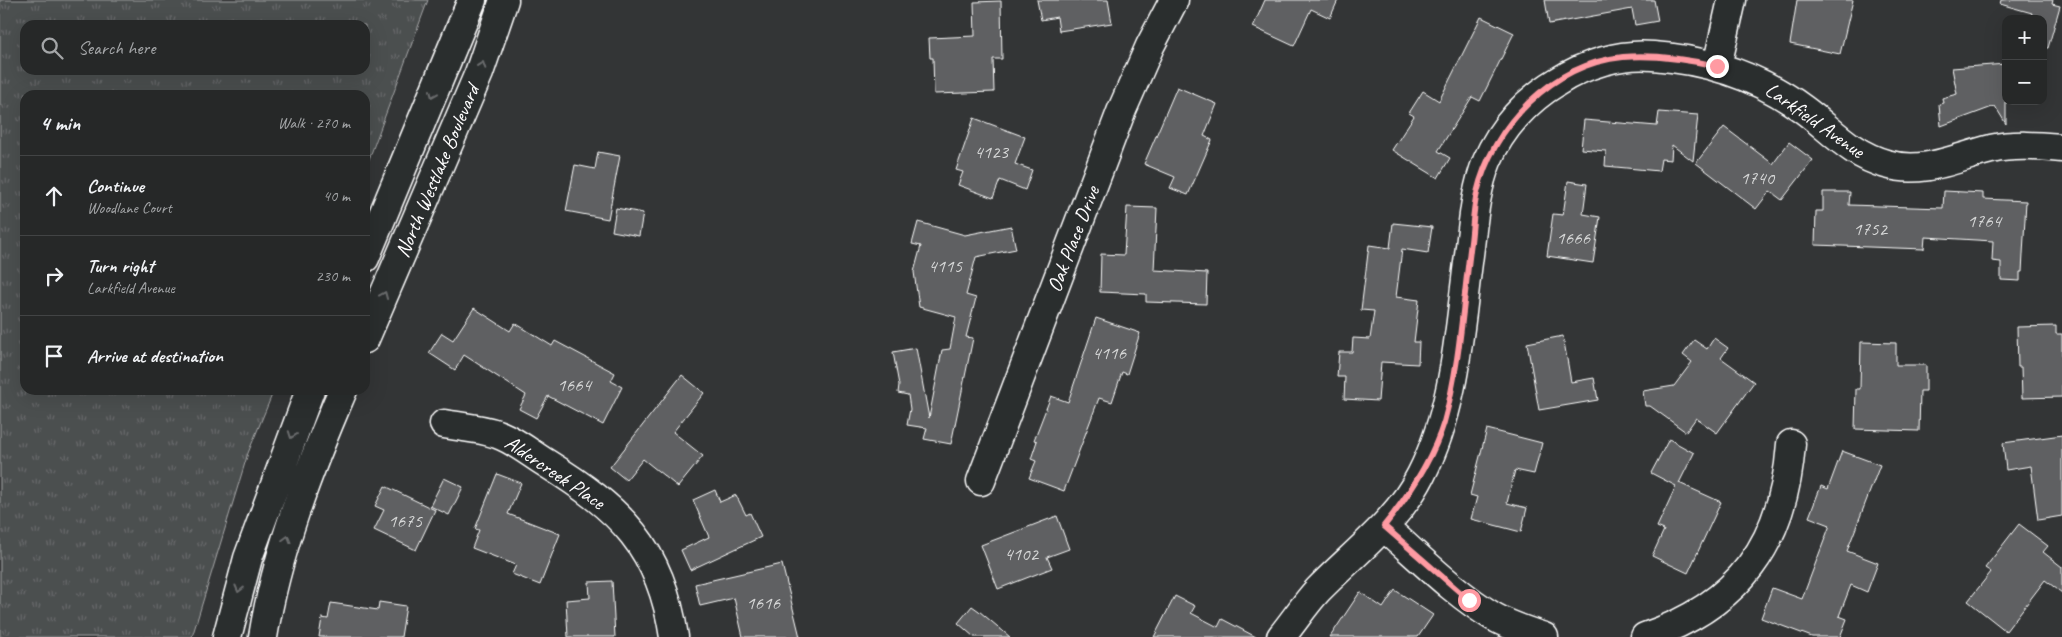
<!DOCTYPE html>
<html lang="en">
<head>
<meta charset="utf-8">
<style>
  :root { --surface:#262828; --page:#2e3030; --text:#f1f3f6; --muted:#a4a6a8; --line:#424445 }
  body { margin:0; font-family:Caveat,sans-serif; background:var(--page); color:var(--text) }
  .controls { position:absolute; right:15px; top:15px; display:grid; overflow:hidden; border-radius:10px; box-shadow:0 5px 20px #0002 }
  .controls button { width:45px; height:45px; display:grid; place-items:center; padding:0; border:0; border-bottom:1px solid var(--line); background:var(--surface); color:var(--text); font:25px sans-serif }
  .stop { position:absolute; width:15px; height:15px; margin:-11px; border:4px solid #ff9aa2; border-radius:50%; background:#fff }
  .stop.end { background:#ff9aa2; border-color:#fff; box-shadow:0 1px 5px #0008 }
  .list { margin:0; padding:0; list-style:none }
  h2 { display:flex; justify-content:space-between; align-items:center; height:65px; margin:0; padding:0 20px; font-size:21px }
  h2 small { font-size:16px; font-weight:400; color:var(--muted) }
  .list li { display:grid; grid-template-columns:32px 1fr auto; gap:15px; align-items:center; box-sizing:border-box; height:80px; padding:0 20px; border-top:1px solid var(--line) }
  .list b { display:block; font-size:19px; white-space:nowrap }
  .list p { margin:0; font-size:16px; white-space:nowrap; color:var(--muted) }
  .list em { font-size:16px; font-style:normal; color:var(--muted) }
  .icon { flex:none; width:28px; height:28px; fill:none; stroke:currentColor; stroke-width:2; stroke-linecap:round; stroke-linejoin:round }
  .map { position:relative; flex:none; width:2062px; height:637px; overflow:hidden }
  .search { position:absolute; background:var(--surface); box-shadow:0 5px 20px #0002; left:20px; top:20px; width:350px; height:55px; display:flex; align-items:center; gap:12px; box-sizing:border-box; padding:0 18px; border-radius:15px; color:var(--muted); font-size:19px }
  .panel { position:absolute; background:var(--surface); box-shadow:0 5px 20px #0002; left:20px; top:90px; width:350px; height:305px; border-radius:15px }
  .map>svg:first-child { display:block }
</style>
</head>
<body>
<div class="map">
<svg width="2062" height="637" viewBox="0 0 2062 637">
  <defs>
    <pattern id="grass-tufts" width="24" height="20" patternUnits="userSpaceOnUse" patternTransform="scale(1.25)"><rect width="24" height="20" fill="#4c4f50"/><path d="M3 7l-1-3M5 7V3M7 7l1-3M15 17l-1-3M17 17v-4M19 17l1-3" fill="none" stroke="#67696a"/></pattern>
  </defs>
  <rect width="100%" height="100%" fill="#333536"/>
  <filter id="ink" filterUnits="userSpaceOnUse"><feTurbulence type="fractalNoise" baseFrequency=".02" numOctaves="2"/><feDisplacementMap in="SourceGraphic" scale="10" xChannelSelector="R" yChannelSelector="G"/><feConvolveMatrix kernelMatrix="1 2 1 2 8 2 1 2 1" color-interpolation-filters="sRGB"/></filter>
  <g filter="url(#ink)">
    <path fill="url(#grass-tufts)" stroke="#a6a7a8" fill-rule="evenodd" d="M0 0H428L365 170V95H25V390H274L248 453 192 637H0ZM25 25H365V70H25Z"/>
    <path fill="#5f6162" stroke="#fff" d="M1037 0H1108L1112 23 1059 31 1057 17 1041 20Z
      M1265 0H1338L1330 18 1311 9 1294 46 1253 27Z
      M1545 0H1654L1658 21 1635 25 1632 9 1549 24Z
      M1797 0H1853L1840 54 1790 44Z
      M2001 0H2053L2052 4 2060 6 2048 48H2043V19H2030L2032 13 2000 4Z
      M1001 1 1002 59H993L994 92 934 94 933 58H930L929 38 975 36 974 2Z
      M1481 17 1514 33 1480 101 1472 97 1438 151 1450 158 1438 178 1392 150 1414 116 1409 113 1423 91 1439 101Z
      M2006 64V124L1995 106 1941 126 1939 104 1943 103 1942 98 1957 94 1952 68Z
      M1177 87 1217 104 1204 136 1212 140 1188 195 1170 188 1175 177 1144 164Z
      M1659 112 1698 115 1693 161 1672 145 1671 160 1661 159 1659 171 1605 166 1606 151 1581 149 1584 120 1657 126Z
      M974 118 1025 137 1015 164 1032 170 1025 190 1000 180 993 198 958 185 963 172 956 170Z
      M1724 127 1773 164 1789 142 1813 160 1782 200 1770 191 1756 209 1696 163Z
      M598 152 620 156 608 219 566 211 575 165 595 169Z
      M1568 181 1587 184 1583 214 1600 217 1593 263 1547 256 1553 214 1563 215Z
      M1944 191 1983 193V199L2026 201 2022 272H2020V281L2001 280V262L1992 261 1993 241 1925 237 1924 249 1815 245 1816 211H1823V192H1850L1849 205 1943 208Z
      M1127 207 1157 208 1154 270 1207 273 1206 304 1146 302V294L1100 292 1101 254 1124 255Z
      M616 208 643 213 639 236 612 231Z
      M918 222 965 235 1011 226 1016 249 976 257 966 295 976 298 966 337 973 338 951 444 924 439 927 428 907 425 910 409 908 395 898 393 899 385 893 352 916 348 929 418 942 350 950 349 956 317 919 307 914 272 921 246 912 244Z
      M1393 223 1432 227 1428 253 1402 249 1396 297 1419 300 1414 342H1419L1418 364 1381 362 1378 401 1344 399 1345 377H1337L1339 352H1352L1353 338 1370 339 1374 311 1361 310 1369 245 1390 248Z
      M474 308 510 331 515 323 552 346 555 341 615 373 611 381 622 387 603 425 548 396 536 418 519 409 526 395 464 355 455 370 429 353 442 333 453 340Z
      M1096 318 1140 333 1127 374 1122 372 1112 402 1099 398 1064 491 1029 478 1036 461 1031 459 1037 441 1034 440 1051 396 1068 402Z
      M2056 326V334H2062V397L2022 398 2021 367H2018L2017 327Z
      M1563 336 1571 382 1594 378 1598 400 1539 410 1527 343Z
      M1714 338 1728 348 1721 358 1754 382 1717 433 1696 418 1686 432 1650 406H1645L1643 391 1674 386 1692 362 1683 355 1694 340 1707 349Z
      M1861 342 1896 343V365H1926V391H1920L1919 431 1855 429 1856 389H1860Z
      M682 375 704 393 673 432 703 456 678 487 643 459 626 480 610 467Z
      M1487 429 1542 443 1534 474 1515 470 1507 503 1527 508 1521 532 1471 519 1477 497 1470 495Z
      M2062 435V516L2038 520 2031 466 2006 470 2003 443Z
      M1669 439 1694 453 1679 483 1721 502 1688 573 1652 556 1664 530 1657 527 1676 486 1651 473Z
      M1842 451 1880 465 1847 551 1878 563 1867 592 1851 585 1839 616 1847 619 1840 637H1812L1761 618 1772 588 1802 599 1830 525 1809 517 1821 486 1828 489Z
      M497 474 521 483 508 514 560 534 540 585 512 574 516 565 472 548 479 530 475 529Z
      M444 478 463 487 449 515 430 506Z
      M385 486 435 510 416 550 374 530 384 510 375 506Z
      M715 490 720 502 736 495 746 515 750 513 761 537 690 570 681 550 709 537 693 500Z
      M1057 516 1069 549 1047 557 1052 568 998 589 981 545Z
      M2019 524 2048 546 2043 552 2062 567V593L2045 580 2006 631 1968 601 1991 572 1985 568Z
      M782 564 800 637H743L734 598 700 606 695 584Z
      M612 581 615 637H568L566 600 590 598 589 582Z
      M1395 590 1433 615 1418 637H1330L1360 592 1383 608Z
      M1175 596 1195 606 1191 613 1218 627 1222 619 1256 637H1154Z
      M379 602 406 606 401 637H319L322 618 328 619 331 603 378 610Z
      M972 606 979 611 1010 637H974L958 623Z"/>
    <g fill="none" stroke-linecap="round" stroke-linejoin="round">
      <defs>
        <path id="minor" d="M1717 66 1732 0
          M444 424C461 427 480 428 497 434 513 439 531 454 546 463 620 509 661 547 674 637
          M981 481 1121 112 1150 46 1174 0
          M1384 527C1419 557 1454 593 1494 617 1510 626 1526 631 1544 637
          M1281 637C1294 621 1305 604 1318 590 1354 553 1398 521 1421 475 1456 407 1459 329 1469 255 1473 223 1475 191 1487 161 1501 128 1527 100 1557 82 1585 64 1620 53 1653 56 1709 60 1758 76 1803 109 1832 130 1850 154 1886 164 1923 175 1955 158 1991 149 2014 144 2038 146 2062 148
          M1645 637C1739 605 1784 543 1791 444"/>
        <path id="major" d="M365 258 472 0
          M365 339 479 73 504 0
          M227 637 248 558 310 390
          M263 637C277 551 309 469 343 390"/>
      </defs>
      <use href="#minor" stroke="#fff" stroke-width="31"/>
      <use href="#major" stroke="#fff" stroke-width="31"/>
      <use href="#minor" stroke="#2a2d2e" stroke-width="28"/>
      <use href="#major" stroke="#2a2d2e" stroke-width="28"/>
    </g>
    <defs><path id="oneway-chevron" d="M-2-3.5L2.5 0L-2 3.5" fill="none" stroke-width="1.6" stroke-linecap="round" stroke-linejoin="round" transform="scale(1.25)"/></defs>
    <g stroke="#6a6c6d">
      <use href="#oneway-chevron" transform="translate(482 65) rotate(-71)"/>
      <use href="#oneway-chevron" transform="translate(433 94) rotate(113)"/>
      <use href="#oneway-chevron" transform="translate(384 295) rotate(-67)"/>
      <use href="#oneway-chevron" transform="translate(292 435) rotate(110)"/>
      <use href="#oneway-chevron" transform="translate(287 539) rotate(-74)"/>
      <use href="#oneway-chevron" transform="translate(239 589) rotate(104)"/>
    </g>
  </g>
  <g fill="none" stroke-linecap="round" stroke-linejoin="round" filter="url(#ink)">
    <path stroke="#ff9aa2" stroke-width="6" d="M1469 600 1384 526C1409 495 1432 461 1444 422 1460 365 1463 302 1471 242 1473 226 1473 209 1477 193 1492 126 1552 64 1623 57 1655 54 1686 59 1717 66"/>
  </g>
  <g text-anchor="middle" stroke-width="4" stroke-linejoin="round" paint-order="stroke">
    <g font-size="19" fill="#d7d8d8">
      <text x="991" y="158">4123</text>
      <text x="1757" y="184">1740</text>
      <text x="1984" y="227">1764</text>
      <text x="1870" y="235">1752</text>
      <text x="1573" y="244">1666</text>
      <text x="945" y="272">4115</text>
      <text x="1109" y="359">4116</text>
      <text x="574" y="391">1664</text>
      <text x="405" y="527">1675</text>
      <text x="1021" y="560">4102</text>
      <text x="763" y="609">1616</text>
    </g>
    <g font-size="21" fill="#fff" stroke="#2a2d2e">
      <text transform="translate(1815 120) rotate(35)" y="7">Larkfield Avenue</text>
      <text transform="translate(437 171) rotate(-67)" y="7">North Westlake Boulevard</text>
      <text transform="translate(1073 239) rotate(-69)" y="7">Oak Place Drive</text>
      <text transform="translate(555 472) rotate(34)" y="7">Aldercreek Place</text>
    </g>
  </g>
</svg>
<div class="controls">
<button>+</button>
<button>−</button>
</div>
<div class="stop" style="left:1469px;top:600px"></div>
<div class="stop end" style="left:1717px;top:66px"></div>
<div class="search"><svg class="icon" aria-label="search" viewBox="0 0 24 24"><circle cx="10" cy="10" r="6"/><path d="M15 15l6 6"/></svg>Search here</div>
<section class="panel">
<h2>4 min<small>Walk · 270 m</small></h2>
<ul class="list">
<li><svg class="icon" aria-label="ahead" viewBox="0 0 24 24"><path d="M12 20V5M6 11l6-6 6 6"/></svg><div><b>Continue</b><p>Woodlane Court</p></div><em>40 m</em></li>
<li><svg class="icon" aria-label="right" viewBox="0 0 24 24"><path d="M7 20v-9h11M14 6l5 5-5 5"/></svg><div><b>Turn right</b><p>Larkfield Avenue</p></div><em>230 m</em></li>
<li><svg class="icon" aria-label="arrive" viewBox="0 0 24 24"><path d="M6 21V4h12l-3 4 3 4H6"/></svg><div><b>Arrive at destination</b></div></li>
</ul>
</section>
</div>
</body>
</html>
